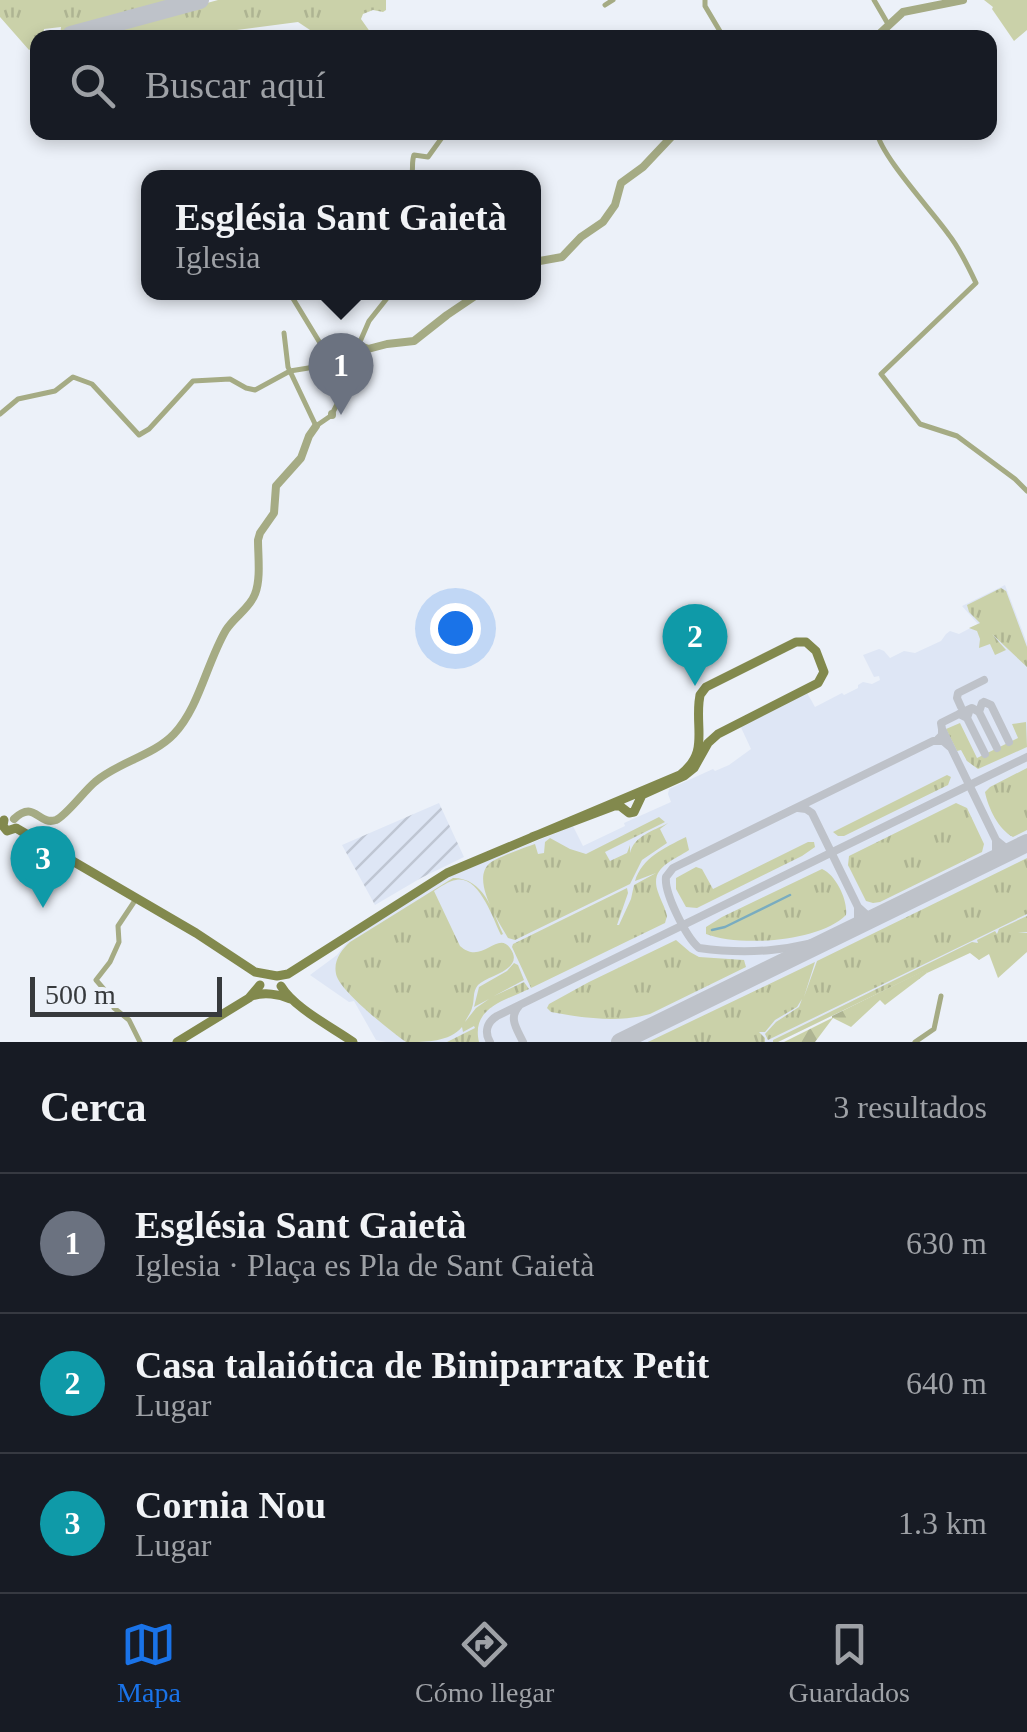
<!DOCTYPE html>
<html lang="es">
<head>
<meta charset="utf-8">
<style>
  :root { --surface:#171b24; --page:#20242c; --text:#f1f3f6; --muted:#9ea1a6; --line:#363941; --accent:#1a73e8 }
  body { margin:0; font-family:Georgia,serif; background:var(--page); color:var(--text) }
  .scale { position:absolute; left:30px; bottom:25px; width:192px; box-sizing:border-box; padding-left:10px; border:5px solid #373a3d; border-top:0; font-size:28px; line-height:35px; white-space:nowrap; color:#373a3d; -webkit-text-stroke:8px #ecf1f9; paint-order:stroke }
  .you { position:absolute; left:455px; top:628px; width:35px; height:35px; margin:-25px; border:8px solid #fff; border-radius:50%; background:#1a73e8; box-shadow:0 0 0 15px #1a73e833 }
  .badge { display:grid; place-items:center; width:65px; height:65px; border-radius:50%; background:var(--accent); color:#fff; font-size:32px; font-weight:700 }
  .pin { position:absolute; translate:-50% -82px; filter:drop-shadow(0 2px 5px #0008) }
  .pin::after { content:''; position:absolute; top:52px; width:35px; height:30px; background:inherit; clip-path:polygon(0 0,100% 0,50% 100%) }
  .popup { position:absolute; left:141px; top:170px; width:400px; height:130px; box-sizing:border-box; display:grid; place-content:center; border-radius:20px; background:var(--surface); filter:drop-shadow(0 2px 8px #0005); font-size:32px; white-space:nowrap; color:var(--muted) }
  .popup b { font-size:38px; color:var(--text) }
  .popup::after { content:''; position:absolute; left:50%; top:100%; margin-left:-20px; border:20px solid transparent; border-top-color:var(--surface) }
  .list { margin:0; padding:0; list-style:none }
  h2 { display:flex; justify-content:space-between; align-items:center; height:130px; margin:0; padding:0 40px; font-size:42px }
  h2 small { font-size:32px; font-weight:400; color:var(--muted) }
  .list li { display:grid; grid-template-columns:65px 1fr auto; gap:30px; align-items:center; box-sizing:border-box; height:140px; padding:0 40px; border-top:2px solid var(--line) }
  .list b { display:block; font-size:38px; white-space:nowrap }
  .list p { margin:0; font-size:32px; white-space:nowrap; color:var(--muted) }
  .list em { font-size:32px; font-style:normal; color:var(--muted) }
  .icon { flex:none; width:55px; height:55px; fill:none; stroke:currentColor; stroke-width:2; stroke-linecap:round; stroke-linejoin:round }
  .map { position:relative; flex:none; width:1027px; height:1042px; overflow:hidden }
  .search { position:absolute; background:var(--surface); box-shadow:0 5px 15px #0003; left:30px; right:30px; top:30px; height:110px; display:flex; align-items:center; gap:25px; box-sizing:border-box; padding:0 35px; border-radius:20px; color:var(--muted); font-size:38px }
  .sheet { height:550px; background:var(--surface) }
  nav { display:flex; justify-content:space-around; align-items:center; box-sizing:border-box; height:140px; border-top:2px solid var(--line); background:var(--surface); font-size:28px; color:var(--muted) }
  nav a { display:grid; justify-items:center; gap:5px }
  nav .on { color:var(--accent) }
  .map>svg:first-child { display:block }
</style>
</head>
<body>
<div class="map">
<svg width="1027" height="1042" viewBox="0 0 1027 1042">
  <defs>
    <pattern id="industrial-furrows" width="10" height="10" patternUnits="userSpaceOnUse" patternTransform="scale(2.5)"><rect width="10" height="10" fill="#dee6f5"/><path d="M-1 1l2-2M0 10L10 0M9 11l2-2" fill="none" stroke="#bfc6d3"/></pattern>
    <pattern id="grass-tufts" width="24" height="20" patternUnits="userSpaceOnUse" patternTransform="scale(2.5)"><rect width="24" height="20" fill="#cad1a9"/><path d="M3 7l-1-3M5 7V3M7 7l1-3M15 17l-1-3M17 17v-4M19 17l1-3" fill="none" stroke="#aeb492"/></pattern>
    <pattern id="forest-firs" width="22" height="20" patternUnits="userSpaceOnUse" patternTransform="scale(2.5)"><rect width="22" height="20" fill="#cad1a9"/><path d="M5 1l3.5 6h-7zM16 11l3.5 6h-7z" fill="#aeb492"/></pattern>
  </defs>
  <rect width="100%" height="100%" fill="#ecf1f9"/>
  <path fill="#dee6f5" d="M1005 585 1027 643V945L993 961 990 953 969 949 778 1042H386L376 1040 354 1001 349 1002 310 975 337 955 348 941 448 877 573 826 583 846 625 826 624 823 671 802 668 794 669 789 713 769 715 771 729 765 751 749 738 721 805 689 815 707 842 693 844 695 858 688V685L863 682 872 684 880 680 879 676 874 677 863 655 879 649 884 651 890 658 904 651 915 653 941 641 946 634 950 631 959 634 978 624 962 606Z"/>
  <path fill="url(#industrial-furrows)" d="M439 803 464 857 421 878 375 905 342 845Z"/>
  <path fill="url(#grass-tufts)" d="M0 0H183L82 29 74 27 69 31 71 37H60L61 27 44 29 43 37 38 38 37 45 29 50 0 17Z
    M218 0H386V10L383 12 373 10 363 14 361 19 373 36 380 37H315L310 30 298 22 183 37H83Z
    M1001 588 1006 591 1027 647V667L992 634 1006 650 995 655 990 644 979 648 980 639 977 631 969 628 980 623 969 612 967 605Z
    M1026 722 1027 747 978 769 967 761 961 750 957 751 946 729 960 723 977 758 1018 738 1012 724Z
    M1027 768V830L1013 837C999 830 988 808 985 792L990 787Z
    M947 775 951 777 948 785 844 836H838L833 832Z
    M956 803 967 808 984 844 982 852 880 902 873 903 866 901 848 865 849 856Z
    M659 817 665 822 605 852 610 861 627 853 630 845V853C634 836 653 831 668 823L660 829 667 843 642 860 630 884 515 940 508 938C499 922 470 879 490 863 496 858 526 847 535 844L538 854 544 853 545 842 550 838 570 849 586 854Z
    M686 837 689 850C673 861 649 867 658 892 661 901 665 907 667 916L665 923 531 988 512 947 513 944 627 888 628 893 617 925H619L631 899 634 885 656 873 635 881C642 858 664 848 686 837Z
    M808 842H814L815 847 802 856 697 908 686 907 676 889V878L696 867 702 869 713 889Z
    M1027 858V914L768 1040 765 1034 776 1022 799 1007 802 999 797 1007 775 1020 765 1032H759L765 1038V1042H648L815 962 804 997 817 961Z
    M822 869C836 875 848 900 846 915 819 942 740 947 706 934V927L722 917Z
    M453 878C484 878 492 910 503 934L501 935C493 919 479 875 456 880 449 881 440 887 434 891L460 946C482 966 497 930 510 948 526 970 488 975 478 985 472 992 475 1000 472 1008 471 1013 467 1017 465 1022L476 1008 489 999 474 1007 479 987 507 971 514 963 518 965 524 980 494 996 524 982 529 989C504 1001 471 1008 479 1042H447L475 1028 474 1026 463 1032 462 1027C449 1042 427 1042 406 1042 390 1031 343 993 337 977 332 963 340 951 350 942Z
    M1027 916V932H1018L1027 933V952L998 978 989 954 979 960 970 953 927 973 924 971 778 1042H773V1040L972 942 978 943 977 940 995 931 997 934 999 929Z
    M676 940 690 952 699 957 744 960 746 967 650 1014C619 1023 583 1018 551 1012L547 1008 549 1004 589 982Z"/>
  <path fill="url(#forest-firs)" d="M925 970 927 973 885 1005 880 1000 851 1027 833 1018 815 1042H784L832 1018V1016Z"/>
  <path fill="#cad1a9" d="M984 0H1027V30L1014 41 992 9 993 7Z"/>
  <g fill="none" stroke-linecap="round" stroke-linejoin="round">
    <path stroke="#79acc0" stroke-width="2.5" d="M712 930 725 927 790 895"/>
    <path stroke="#bec2c9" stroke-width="8" d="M190 0V3
      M984 702 991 705 1009 742
      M961 707 957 698 958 693 984 680
      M970 709 967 718 985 754
      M979 712 997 748
      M967 718 959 714 972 708 979 712 982 703
      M942 729 941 723 959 714
      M938 739 942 735V729L996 840
      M798 808 806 809 812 813 858 907
      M986 864 996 853V840L1007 849 1021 846
      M848 931 858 920V907L868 916 881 915
      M842 934C794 951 749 955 699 948 686 937 664 893 666 877L673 868 933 741H943L950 747
      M519 1006C508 1018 517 1029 523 1042
      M490 1042C484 1032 487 1022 497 1016L1027 757"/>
    <path stroke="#bec2c9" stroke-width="18" d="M71 35 200 0
      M620 1042 1027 843"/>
    <path stroke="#a5ab84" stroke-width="5" d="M705 0V6L724 38
      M874 0 888 24
      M605 5 613 0
      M877 132C880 155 933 212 949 235 960 249 968 266 976 283L881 374 920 424 957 436 1015 479 1027 491
      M411 178C414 170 411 163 414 155L428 157 446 132
      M289 292 334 366
      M284 333 288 367 316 426 332 415
      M359 344 369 321 392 292
      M0 414 18 399 55 391 73 377 92 384 139 435 149 429 193 381 230 379 246 388 255 390 290 371 333 364
      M332 414 346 387
      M136 899 118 926 119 942 110 962 96 980 109 995 114 1008 129 1020 140 1042
      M915 1042 934 1029 941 996"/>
    <path stroke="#a5ab84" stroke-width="8" d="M875 38 903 12 963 0
      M534 262 562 257 581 237 603 222 615 205 621 183 643 167 676 132
      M346 387 334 366 354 353 358 345 368 349 387 344 414 341 447 315 481 292
      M332 415V414
      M14 819C35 799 38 826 56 820 66 816 85 790 95 782 118 762 153 756 174 734 199 708 207 662 226 630 234 617 250 608 255 594 261 579 258 556 258 540L260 533 274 513 276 486 301 458 309 436 316 426"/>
    <path stroke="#82894d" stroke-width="9" d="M4 820 3 826 7 831 16 828 196 933 255 972 277 976 288 974 447 873 680 775C708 753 696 733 699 702L700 695 706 687 796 642H806L816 651 824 672 818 683 718 734 708 743 694 768 684 776 642 795 634 812 629 813 620 806H614L532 837
      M281 986C294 1008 332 1027 353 1042
      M252 996C264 992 279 994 290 999
      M177 1042 249 998 260 985"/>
  </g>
</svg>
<div class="scale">500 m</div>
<div class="you"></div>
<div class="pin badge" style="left:341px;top:415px;background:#6b7280">1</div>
<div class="popup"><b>Església Sant Gaietà</b>Iglesia</div>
<div class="pin badge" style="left:695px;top:686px;background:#0f9aa8">2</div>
<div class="pin badge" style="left:43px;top:908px;background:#0f9aa8">3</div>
<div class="search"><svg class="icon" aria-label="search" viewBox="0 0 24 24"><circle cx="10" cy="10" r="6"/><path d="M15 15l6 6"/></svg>Buscar aquí</div>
</div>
<section class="sheet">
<h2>Cerca<small>3 resultados</small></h2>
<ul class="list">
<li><span class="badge" style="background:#6b7280">1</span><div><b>Església Sant Gaietà</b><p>Iglesia · Plaça es Pla de Sant Gaietà</p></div><em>630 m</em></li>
<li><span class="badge" style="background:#0f9aa8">2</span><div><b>Casa talaiótica de Biniparratx Petit</b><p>Lugar</p></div><em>640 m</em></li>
<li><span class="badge" style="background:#0f9aa8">3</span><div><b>Cornia Nou</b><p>Lugar</p></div><em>1.3 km</em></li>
</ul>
</section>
<nav>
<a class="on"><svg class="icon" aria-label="map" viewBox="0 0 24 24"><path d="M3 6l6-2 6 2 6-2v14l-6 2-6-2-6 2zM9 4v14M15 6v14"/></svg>Mapa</a>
<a><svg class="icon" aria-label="directions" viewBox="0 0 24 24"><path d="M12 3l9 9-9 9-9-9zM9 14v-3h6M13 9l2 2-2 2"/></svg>Cómo llegar</a>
<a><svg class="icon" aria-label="saved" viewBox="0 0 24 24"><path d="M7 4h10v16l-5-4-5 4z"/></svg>Guardados</a>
</nav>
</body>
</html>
